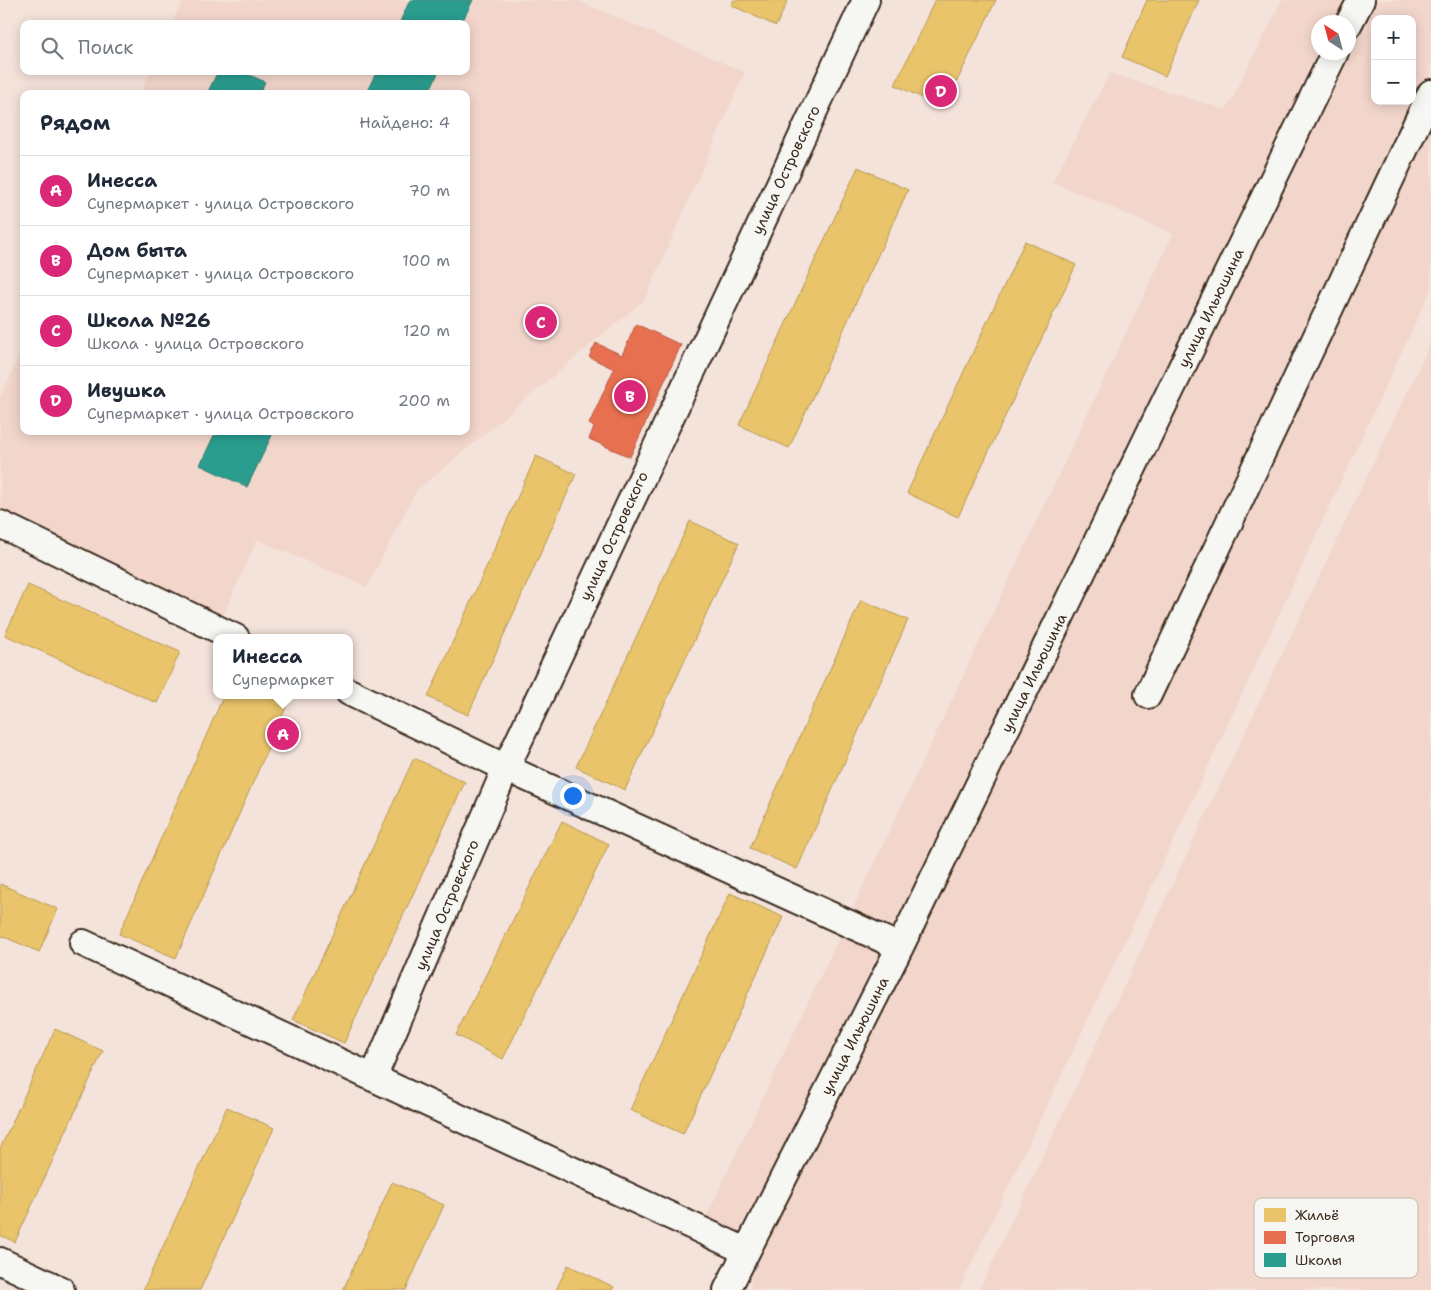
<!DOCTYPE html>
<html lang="ru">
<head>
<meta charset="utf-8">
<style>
  :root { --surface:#fff; --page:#f2f2f3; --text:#1f2937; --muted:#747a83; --line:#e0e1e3; --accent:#db2777 }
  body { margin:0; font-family:"Shantell Sans",sans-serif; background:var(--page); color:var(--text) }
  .controls { position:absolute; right:15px; top:15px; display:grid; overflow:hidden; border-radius:10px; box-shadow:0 2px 12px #0003 }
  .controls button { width:45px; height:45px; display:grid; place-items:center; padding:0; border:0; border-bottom:1px solid var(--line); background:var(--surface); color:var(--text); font:25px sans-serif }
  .compass { position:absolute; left:1311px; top:15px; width:45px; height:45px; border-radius:50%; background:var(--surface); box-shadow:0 2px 12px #0003; rotate:324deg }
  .you { position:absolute; left:572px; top:795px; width:18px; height:18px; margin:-12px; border:4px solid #fff; border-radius:50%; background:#1a73e8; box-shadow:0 0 0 8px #1a73e833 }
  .badge { display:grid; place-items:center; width:32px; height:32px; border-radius:50%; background:var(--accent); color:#fff; font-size:16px; font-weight:700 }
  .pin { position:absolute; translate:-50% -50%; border:2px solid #fff; box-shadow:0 1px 5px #0006 }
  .popup { position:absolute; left:213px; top:634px; width:140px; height:65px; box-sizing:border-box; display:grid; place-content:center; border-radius:10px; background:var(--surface); filter:drop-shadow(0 1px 4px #0005); font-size:16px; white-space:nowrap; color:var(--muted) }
  .popup b { font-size:19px; color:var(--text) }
  .popup::after { content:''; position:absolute; left:50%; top:100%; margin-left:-10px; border:10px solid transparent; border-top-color:var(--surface) }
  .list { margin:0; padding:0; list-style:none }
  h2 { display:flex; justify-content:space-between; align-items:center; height:65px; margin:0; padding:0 20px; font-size:21px }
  h2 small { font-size:16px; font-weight:400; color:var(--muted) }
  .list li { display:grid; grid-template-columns:32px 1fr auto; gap:15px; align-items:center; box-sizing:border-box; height:70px; padding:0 20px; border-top:1px solid var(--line) }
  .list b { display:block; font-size:19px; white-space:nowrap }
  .list p { margin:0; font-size:16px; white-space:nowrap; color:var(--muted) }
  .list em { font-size:16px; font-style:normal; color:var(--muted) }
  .icon { flex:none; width:28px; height:28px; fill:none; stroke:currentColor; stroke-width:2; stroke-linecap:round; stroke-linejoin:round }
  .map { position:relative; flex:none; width:1431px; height:1290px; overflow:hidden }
  .search { position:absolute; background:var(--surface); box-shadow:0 2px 12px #0003; left:20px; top:20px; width:450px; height:55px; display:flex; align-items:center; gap:12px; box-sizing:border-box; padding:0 18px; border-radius:10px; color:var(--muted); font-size:19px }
  .panel { position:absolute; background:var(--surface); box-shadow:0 2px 12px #0003; left:20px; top:90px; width:450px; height:345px; border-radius:10px }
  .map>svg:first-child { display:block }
</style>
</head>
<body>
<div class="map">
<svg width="1431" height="1290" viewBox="0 0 1431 1290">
  <rect width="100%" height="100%" fill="#f4e3db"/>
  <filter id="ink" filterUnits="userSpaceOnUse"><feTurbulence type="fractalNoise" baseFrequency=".02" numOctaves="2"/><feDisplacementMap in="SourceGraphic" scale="10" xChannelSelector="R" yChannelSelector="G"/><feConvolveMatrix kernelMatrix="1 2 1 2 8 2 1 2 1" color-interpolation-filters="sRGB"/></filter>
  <g filter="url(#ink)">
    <path fill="#f2d6cb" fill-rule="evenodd" d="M183 0H576L745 72 645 299 416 491 367 587 257 540 222 618 0 515V398L24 346V431H466V94H140L151 71H466V24H172Z
      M1282 0H1431V289L1185 816 959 1290H751L752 1254 698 1234 1173 234 1052 182 1110 73 1226 110ZM1375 19H1412V101H1375ZM1318 22H1348V52H1318Z
      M1431 342V1290H979Z"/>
    <path fill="#e9c46a" stroke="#b59653" d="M734 0H788L776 26 731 5Z
      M935 0H996L944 108 895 85Z
      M1147 0H1199L1165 76 1122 57Z
      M858 167 908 190 789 448 739 425Z
      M1025 241 1076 265 958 517 907 493Z
      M536 456 576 474 468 715 428 697Z
      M690 521 739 543 625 790 576 767Z
      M28 585 180 652 157 703 5 635Z
      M861 600 908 620 797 869 750 848Z
      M224 695H266L287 705 176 958 119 934Z
      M414 758 465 782 344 1043 293 1020Z
      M562 821 609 844 503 1059 456 1035Z
      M0 884 58 909 39 952 0 935Z
      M730 893 783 917 683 1134 630 1110Z
      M55 1029 103 1051 15 1242 0 1235V1149Z
      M227 1107 274 1128 200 1290H143Z
      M392 1182 444 1205 406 1290H343Z
      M568 1265 614 1287 612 1290H556Z"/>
    <path fill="#e76f51" stroke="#b35a42" d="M636 324 681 345 630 457 589 439 594 427 589 424 614 369 589 357 596 343 622 355Z"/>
    <path fill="#2a9d8f" stroke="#2f7a6d" d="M410 0H473L461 24H399Z
      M218 71H241L265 82 259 94H207Z
      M377 71H439L428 94H368L366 93Z
      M216 431H274L247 487 200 465Z"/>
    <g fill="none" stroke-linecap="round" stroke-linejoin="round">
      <defs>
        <path id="street" d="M1348 25 1361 0
          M0 524 236 638
          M349 692 506 768 900 947
          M1148 695 1431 93
          M83 943 746 1251
          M373 1078 506 768 866 0
          M0 1261 61 1290
          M727 1290 900 947 1335 52"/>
      </defs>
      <use href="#street" stroke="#3b2a1e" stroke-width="30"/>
      <use href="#street" stroke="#f6f6f2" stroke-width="26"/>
    </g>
  </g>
  <g text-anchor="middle" stroke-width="5" stroke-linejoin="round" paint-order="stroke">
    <g font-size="15" fill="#3b2a1e" stroke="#f6f6f2">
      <text transform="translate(786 170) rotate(-65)" y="5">улица Островского</text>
      <text transform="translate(1211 308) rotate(-64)" y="5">улица Ильюшина</text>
      <text transform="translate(614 536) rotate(-65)" y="5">улица Островского</text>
      <text transform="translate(1034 673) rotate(-64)" y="5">улица Ильюшина</text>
      <text transform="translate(447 905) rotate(-67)" y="5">улица Островского</text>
      <text transform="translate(855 1036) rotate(-63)" y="5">улица Ильюшина</text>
    </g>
  </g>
  <rect x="1254" y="1198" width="164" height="80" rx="8" fill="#f6f6f2" stroke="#beb9b2" stroke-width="1"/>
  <rect x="1264" y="1208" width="22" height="14" fill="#e9c46a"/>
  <rect x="1264" y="1231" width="22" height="13" fill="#e76f51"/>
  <rect x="1264" y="1253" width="22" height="14" fill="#2a9d8f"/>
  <g font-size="14" fill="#3b2a1e">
    <text x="1295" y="1220">Жильё</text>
    <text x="1295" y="1242">Торговля</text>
    <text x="1295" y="1265">Школы</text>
  </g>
</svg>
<div class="controls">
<button>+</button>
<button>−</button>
</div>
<svg class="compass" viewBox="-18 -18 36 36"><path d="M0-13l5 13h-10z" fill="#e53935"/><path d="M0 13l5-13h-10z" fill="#747a83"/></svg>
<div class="you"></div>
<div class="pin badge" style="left:283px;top:734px">A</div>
<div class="popup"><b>Инесса</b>Супермаркет</div>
<div class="pin badge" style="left:630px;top:396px">B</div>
<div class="pin badge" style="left:541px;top:322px">C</div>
<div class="pin badge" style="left:941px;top:91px">D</div>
<div class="search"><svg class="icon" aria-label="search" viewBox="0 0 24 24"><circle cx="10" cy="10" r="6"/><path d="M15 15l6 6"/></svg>Поиск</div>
<section class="panel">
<h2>Рядом<small>Найдено: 4</small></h2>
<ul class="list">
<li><span class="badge">A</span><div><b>Инесса</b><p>Супермаркет · улица Островского</p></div><em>70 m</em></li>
<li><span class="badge">B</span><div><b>Дом быта</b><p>Супермаркет · улица Островского</p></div><em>100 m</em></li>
<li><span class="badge">C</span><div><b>Школа №26</b><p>Школа · улица Островского</p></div><em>120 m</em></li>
<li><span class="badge">D</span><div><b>Ивушка</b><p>Супермаркет · улица Островского</p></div><em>200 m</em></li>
</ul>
</section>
</div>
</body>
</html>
